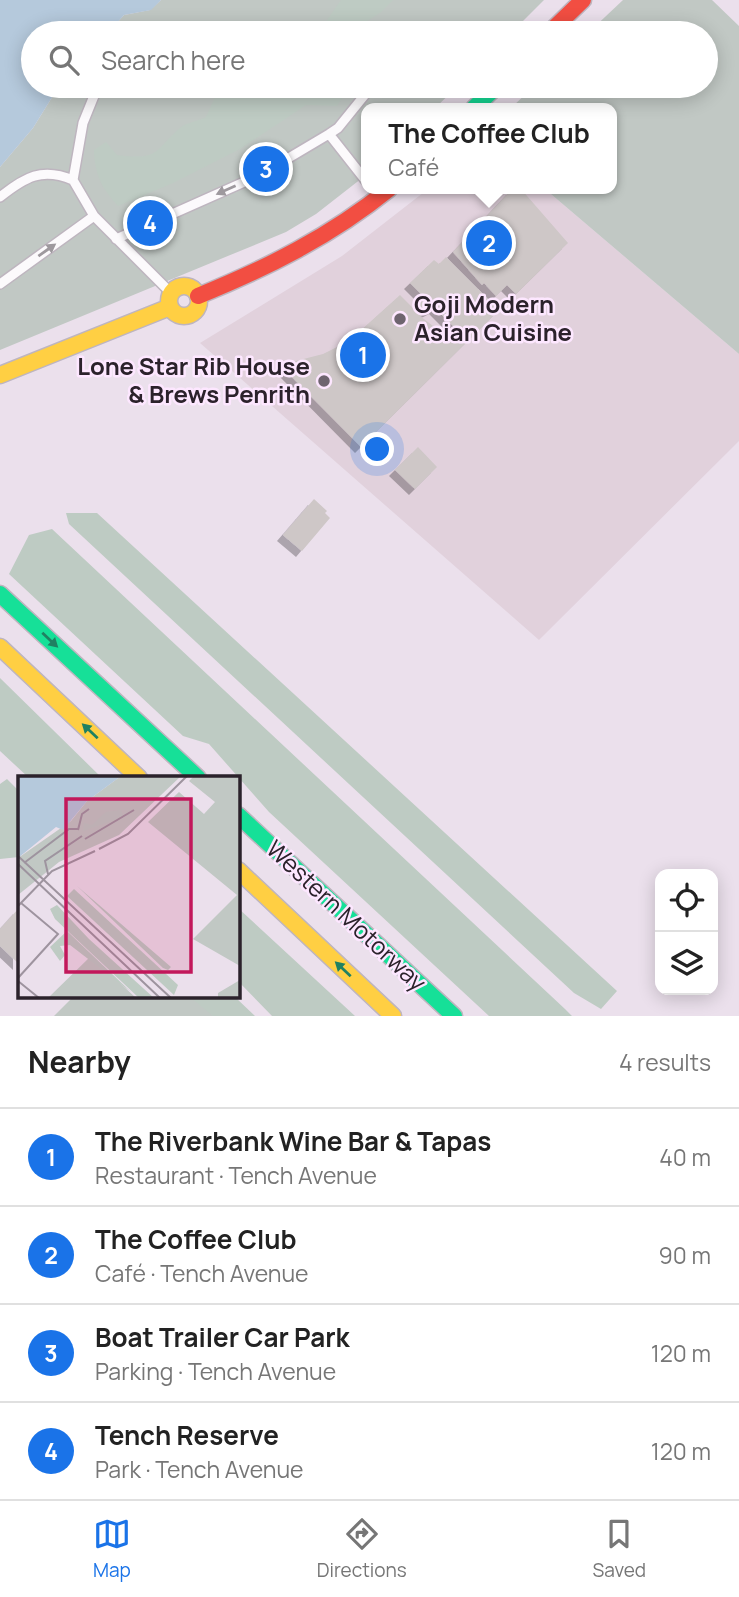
<!DOCTYPE html>
<html lang="en">
<head>
<meta charset="utf-8">
<style>
  :root { --surface:#fff; --page:#f2f2f2; --text:#222; --muted:#767676; --line:#e0e0e0; --accent:#1a73e8 }
  body { margin:0; font-family:Manrope,sans-serif; background:var(--page); color:var(--text) }
  .controls { position:absolute; right:21px; bottom:21px; display:grid; overflow:hidden; border-radius:14px; box-shadow:0 4px 18px #0003 }
  .controls button { width:63px; height:63px; display:grid; place-items:center; padding:0; border:0; border-bottom:2px solid var(--line); background:var(--surface); color:var(--text); font:35px sans-serif }
  .you { position:absolute; left:378px; top:450px; width:24px; height:24px; margin:-18px; border:5px solid #fff; border-radius:50%; background:#1a73e8; box-shadow:0 0 0 10px #1a73e833 }
  .badge { display:grid; place-items:center; width:46px; height:46px; border-radius:50%; background:var(--accent); color:#fff; font-size:23px; font-weight:700 }
  .pin { position:absolute; translate:-50% -50%; border:4px solid #fff; box-shadow:0 2px 7px #0006 }
  .popup { position:absolute; left:361px; top:103px; width:256px; height:91px; box-sizing:border-box; display:grid; place-content:center; border-radius:14px; background:var(--surface); filter:drop-shadow(0 2px 5px #0005); font-size:23px; white-space:nowrap; color:var(--muted) }
  .popup b { font-size:26px; color:var(--text) }
  .popup::after { content:''; position:absolute; left:50%; top:100%; margin-left:-14px; border:14px solid transparent; border-top-color:var(--surface) }
  .list { margin:0; padding:0; list-style:none }
  h2 { display:flex; justify-content:space-between; align-items:center; height:91px; margin:0; padding:0 28px; font-size:30px }
  h2 small { font-size:23px; font-weight:400; color:var(--muted) }
  .list li { display:grid; grid-template-columns:46px 1fr auto; gap:21px; align-items:center; box-sizing:border-box; height:98px; padding:0 28px; border-top:2px solid var(--line) }
  .list b { display:block; font-size:26px; white-space:nowrap }
  .list p { margin:0; font-size:23px; white-space:nowrap; color:var(--muted) }
  .list em { font-size:23px; font-style:normal; color:var(--muted) }
  .icon { flex:none; width:38px; height:38px; fill:none; stroke:currentColor; stroke-width:2; stroke-linecap:round; stroke-linejoin:round }
  .map { position:relative; flex:none; width:739px; height:1016px; overflow:hidden }
  .search { position:absolute; background:var(--surface); box-shadow:0 4px 18px #0003; left:21px; right:21px; top:21px; height:77px; display:flex; align-items:center; gap:18px; box-sizing:border-box; padding:0 24px; border-radius:38px; color:var(--muted); font-size:26px }
  .sheet { height:483px; background:var(--surface) }
  nav { display:flex; justify-content:space-around; align-items:center; box-sizing:border-box; height:98px; border-top:2px solid var(--line); background:var(--surface); font-size:19px; color:var(--muted) }
  nav a { display:grid; justify-items:center; gap:4px }
  nav .on { color:var(--accent) }
  .map>svg:first-child { display:block }
</style>
</head>
<body>
<div class="map">
<svg width="739" height="1016" viewBox="0 0 739 1016">
  <defs>
    <filter id="shadow"><feDropShadow dx="-6" dy="6" stdDeviation="0" flood-color="#0004"/></filter>
  </defs>
  <rect width="100%" height="100%" fill="#ebe0ec"/>
  <path fill="#e1d1dc" d="M428 189H545L739 354V441L539 640 200 343 342 256Z"/>
  <path fill="#c1c8c4" d="M161 0H544L511 33H108L124 15 150 10Z
    M623 0H712L739 26V354L545 189H612V108H511L534 86H706V33H588Z
    M59 86H458L435 108H366V175L316 214 286 232 0 350V167L33 128Z
    M73 997H226L247 1016H54Z"/>
  <path fill="#becbc3" d="M341 0H393L380 13 348 33H318Z
    M227 86H262L268 90 286 86H341L344 95 337 106 306 105 240 149 173 183 118 206C102 189 94 173 94 150L106 142 117 155C160 160 152 153 180 128 185 123 198 121 206 117L216 95Z
    M66 513H97L617 991 601 1009 574 993 69 524Z
    M52 529 565 1009 572 1016H489L269 812 209 744 183 736 9 574 29 535Z
    M0 678 102 778H29L0 751Z
    M7 779 19 791V857L0 859V784Z
    M238 908 355 1016H272L238 981Z
    M190 997H235L255 1016H213Z"/>
  <path fill="#b5c9dc" d="M0 0H161L151 10 124 15 108 33H33V86H59L33 128 0 167Z"/>
  <path fill="#cec7c7" fill-rule="evenodd" filter="url(#shadow)" d="M512 189H521L568 243 516 294 507 285 496 296 484 283 482 285 453 252Z
    M446 257 499 310 361 447 285 370 289 369 284 364 323 354 349 341 400 295 413 308 426 299 410 283 434 260 439 264ZM435 308 456 329 450 339 420 316Z
    M418 447 437 467 415 489 395 470Z
    M314 499 327 511 325 513 330 518 302 551 283 535Z
    M19 908V964L0 946V929Z"/>
  <g fill="none" stroke-linecap="round" stroke-linejoin="round">
    <defs>
      <path id="lane" d="M98 86 83 123 73 180 94 216 171 293
        M329 134 366 181
        M0 197C25 177 42 167 73 180
        M116 239 260 175 329 134 338 128 372 86
        M0 284 94 216"/>
      <path id="fast" d="M474 108 497 86
        M0 594 198 778
        M238 815 454 1016"/>
      <path id="slow" d="M169 301a15 15 0 1 1 30 0a15 15 0 1 1-30 0Z
        M0 375 170 307
        M0 647 139 778
        M238 870 393 1016"/>
      <path id="jam" d="M549 33 583 0
        M198 296C267 268 331 236 389 189"/>
    </defs>
    <use href="#lane" stroke="#beb5bf" stroke-width="12"/>
    <use href="#fast" stroke="#beb5bf" stroke-width="19"/>
    <use href="#slow" stroke="#beb5bf" stroke-width="19"/>
    <use href="#jam" stroke="#beb5bf" stroke-width="19"/>
    <use href="#lane" stroke="#fcfafc" stroke-width="9"/>
    <use href="#fast" stroke="#16e098" stroke-width="16"/>
    <use href="#slow" stroke="#ffcf43" stroke-width="16"/>
    <use href="#jam" stroke="#f24e42" stroke-width="16"/>
  </g>
  <defs><path id="oneway-solid" d="M-6-.8H1V-3.2L6.5 0L1 3.2V.8H-6Z" transform="scale(1.75)"/></defs>
  <g fill="#9e999e">
    <use href="#oneway-solid" transform="translate(226 190) rotate(156)"/>
    <use href="#oneway-solid" transform="translate(47 250) rotate(-35)"/>
  </g>
  <g fill="#208162">
    <use href="#oneway-solid" transform="translate(50 640) rotate(43)"/>
    <use href="#oneway-solid" transform="translate(90 731) rotate(-137)"/>
    <use href="#oneway-solid" transform="translate(343 969) rotate(-137)"/>
  </g>
  <g fill="#6e646f" stroke="#fde7ff" stroke-width="2.5">
    <circle cx="400" cy="319" r="7"/>
    <circle cx="324" cy="381" r="7"/>
  </g>
  <g text-anchor="middle" stroke-width="5" stroke-linejoin="round" paint-order="stroke">
    <g font-size="24" font-weight="bold" fill="#2b222b" stroke="#fde7ff" text-anchor="start">
      <text x="414" y="313">Goji Modern<tspan x="414" dy="28">Asian Cuisine</tspan></text>
      <text x="310" y="375" text-anchor="end">Lone Star Rib House<tspan x="310" dy="28">&amp; Brews Penrith</tspan></text>
    </g>
    <g font-size="24" fill="#2b222b" stroke="#fde7ff">
      <text transform="translate(346 916) rotate(43)" y="8">Western Motorway</text>
    </g>
  </g>
  <g transform="translate(18 776)">
    <rect width="222" height="222" fill="#ebe0ec"/>
    <path d="M103 0H163L101 59 41 86 0 119V82L53 45 69 25ZM176 0H222V190L175 163 219 119 130 46 161 16 186 38 197 26 171 5ZM73 180 118 222H30ZM222 204V222H200V217Z" fill="#c1c8c4"/>
    <path d="M103 34 105 41 65 55 66 47 74 49 88 36ZM59 110 153 191 150 194 145 192ZM56 113 160 209 156 219 49 120ZM39 129 71 163 136 222H121L37 143 32 133ZM49 155 113 216 52 169 42 170 47 179 42 185 32 171Z" fill="#becbc3"/>
    <path d="M0 0H103L69 25 45 54 38 51 0 82Z" fill="#b5c9dc"/>
    <path fill="none" stroke="#9e949f" stroke-width="2" d="M60 54 64 38 71 33M67 63 116 34M81 73 110 58 169 0M0 80 153 222M6 87 51 53H60M0 88 142 222M30 98 27 85 64 60M0 130 34 95 77 75M0 202 40 158 3 127M0 205 21 222"/>
    <path fill="#c2185b" fill-opacity="0.15" stroke="#c2185b" stroke-width="3.5" d="M48 23H173V196H48Z"/>
    <rect width="222" height="222" fill="none" stroke="#2b222b" stroke-width="3.5"/>
  </g>
</svg>
<div class="controls">
<button><svg class="icon" aria-label="locate" viewBox="0 0 24 24"><circle cx="12" cy="12" r="6"/><path d="M12 2v4M12 18v4M2 12h4M18 12h4"/></svg></button>
<button><svg class="icon" aria-label="layers" viewBox="0 0 24 24"><path d="M12 4l9 5-9 5-9-5zM3 14l9 5 9-5"/></svg></button>
</div>
<div class="you"></div>
<div class="pin badge" style="left:363px;top:355px">1</div>
<div class="pin badge" style="left:489px;top:243px">2</div>
<div class="popup"><b>The Coffee Club</b>Café</div>
<div class="pin badge" style="left:266px;top:169px">3</div>
<div class="pin badge" style="left:150px;top:223px">4</div>
<div class="search"><svg class="icon" aria-label="search" viewBox="0 0 24 24"><circle cx="10" cy="10" r="6"/><path d="M15 15l6 6"/></svg>Search here</div>
</div>
<section class="sheet">
<h2>Nearby<small>4 results</small></h2>
<ul class="list">
<li><span class="badge">1</span><div><b>The Riverbank Wine Bar &amp; Tapas</b><p>Restaurant · Tench Avenue</p></div><em>40 m</em></li>
<li><span class="badge">2</span><div><b>The Coffee Club</b><p>Café · Tench Avenue</p></div><em>90 m</em></li>
<li><span class="badge">3</span><div><b>Boat Trailer Car Park</b><p>Parking · Tench Avenue</p></div><em>120 m</em></li>
<li><span class="badge">4</span><div><b>Tench Reserve</b><p>Park · Tench Avenue</p></div><em>120 m</em></li>
</ul>
</section>
<nav>
<a class="on"><svg class="icon" aria-label="map" viewBox="0 0 24 24"><path d="M3 6l6-2 6 2 6-2v14l-6 2-6-2-6 2zM9 4v14M15 6v14"/></svg>Map</a>
<a><svg class="icon" aria-label="directions" viewBox="0 0 24 24"><path d="M12 3l9 9-9 9-9-9zM9 14v-3h6M13 9l2 2-2 2"/></svg>Directions</a>
<a><svg class="icon" aria-label="saved" viewBox="0 0 24 24"><path d="M7 4h10v16l-5-4-5 4z"/></svg>Saved</a>
</nav>
</body>
</html>
